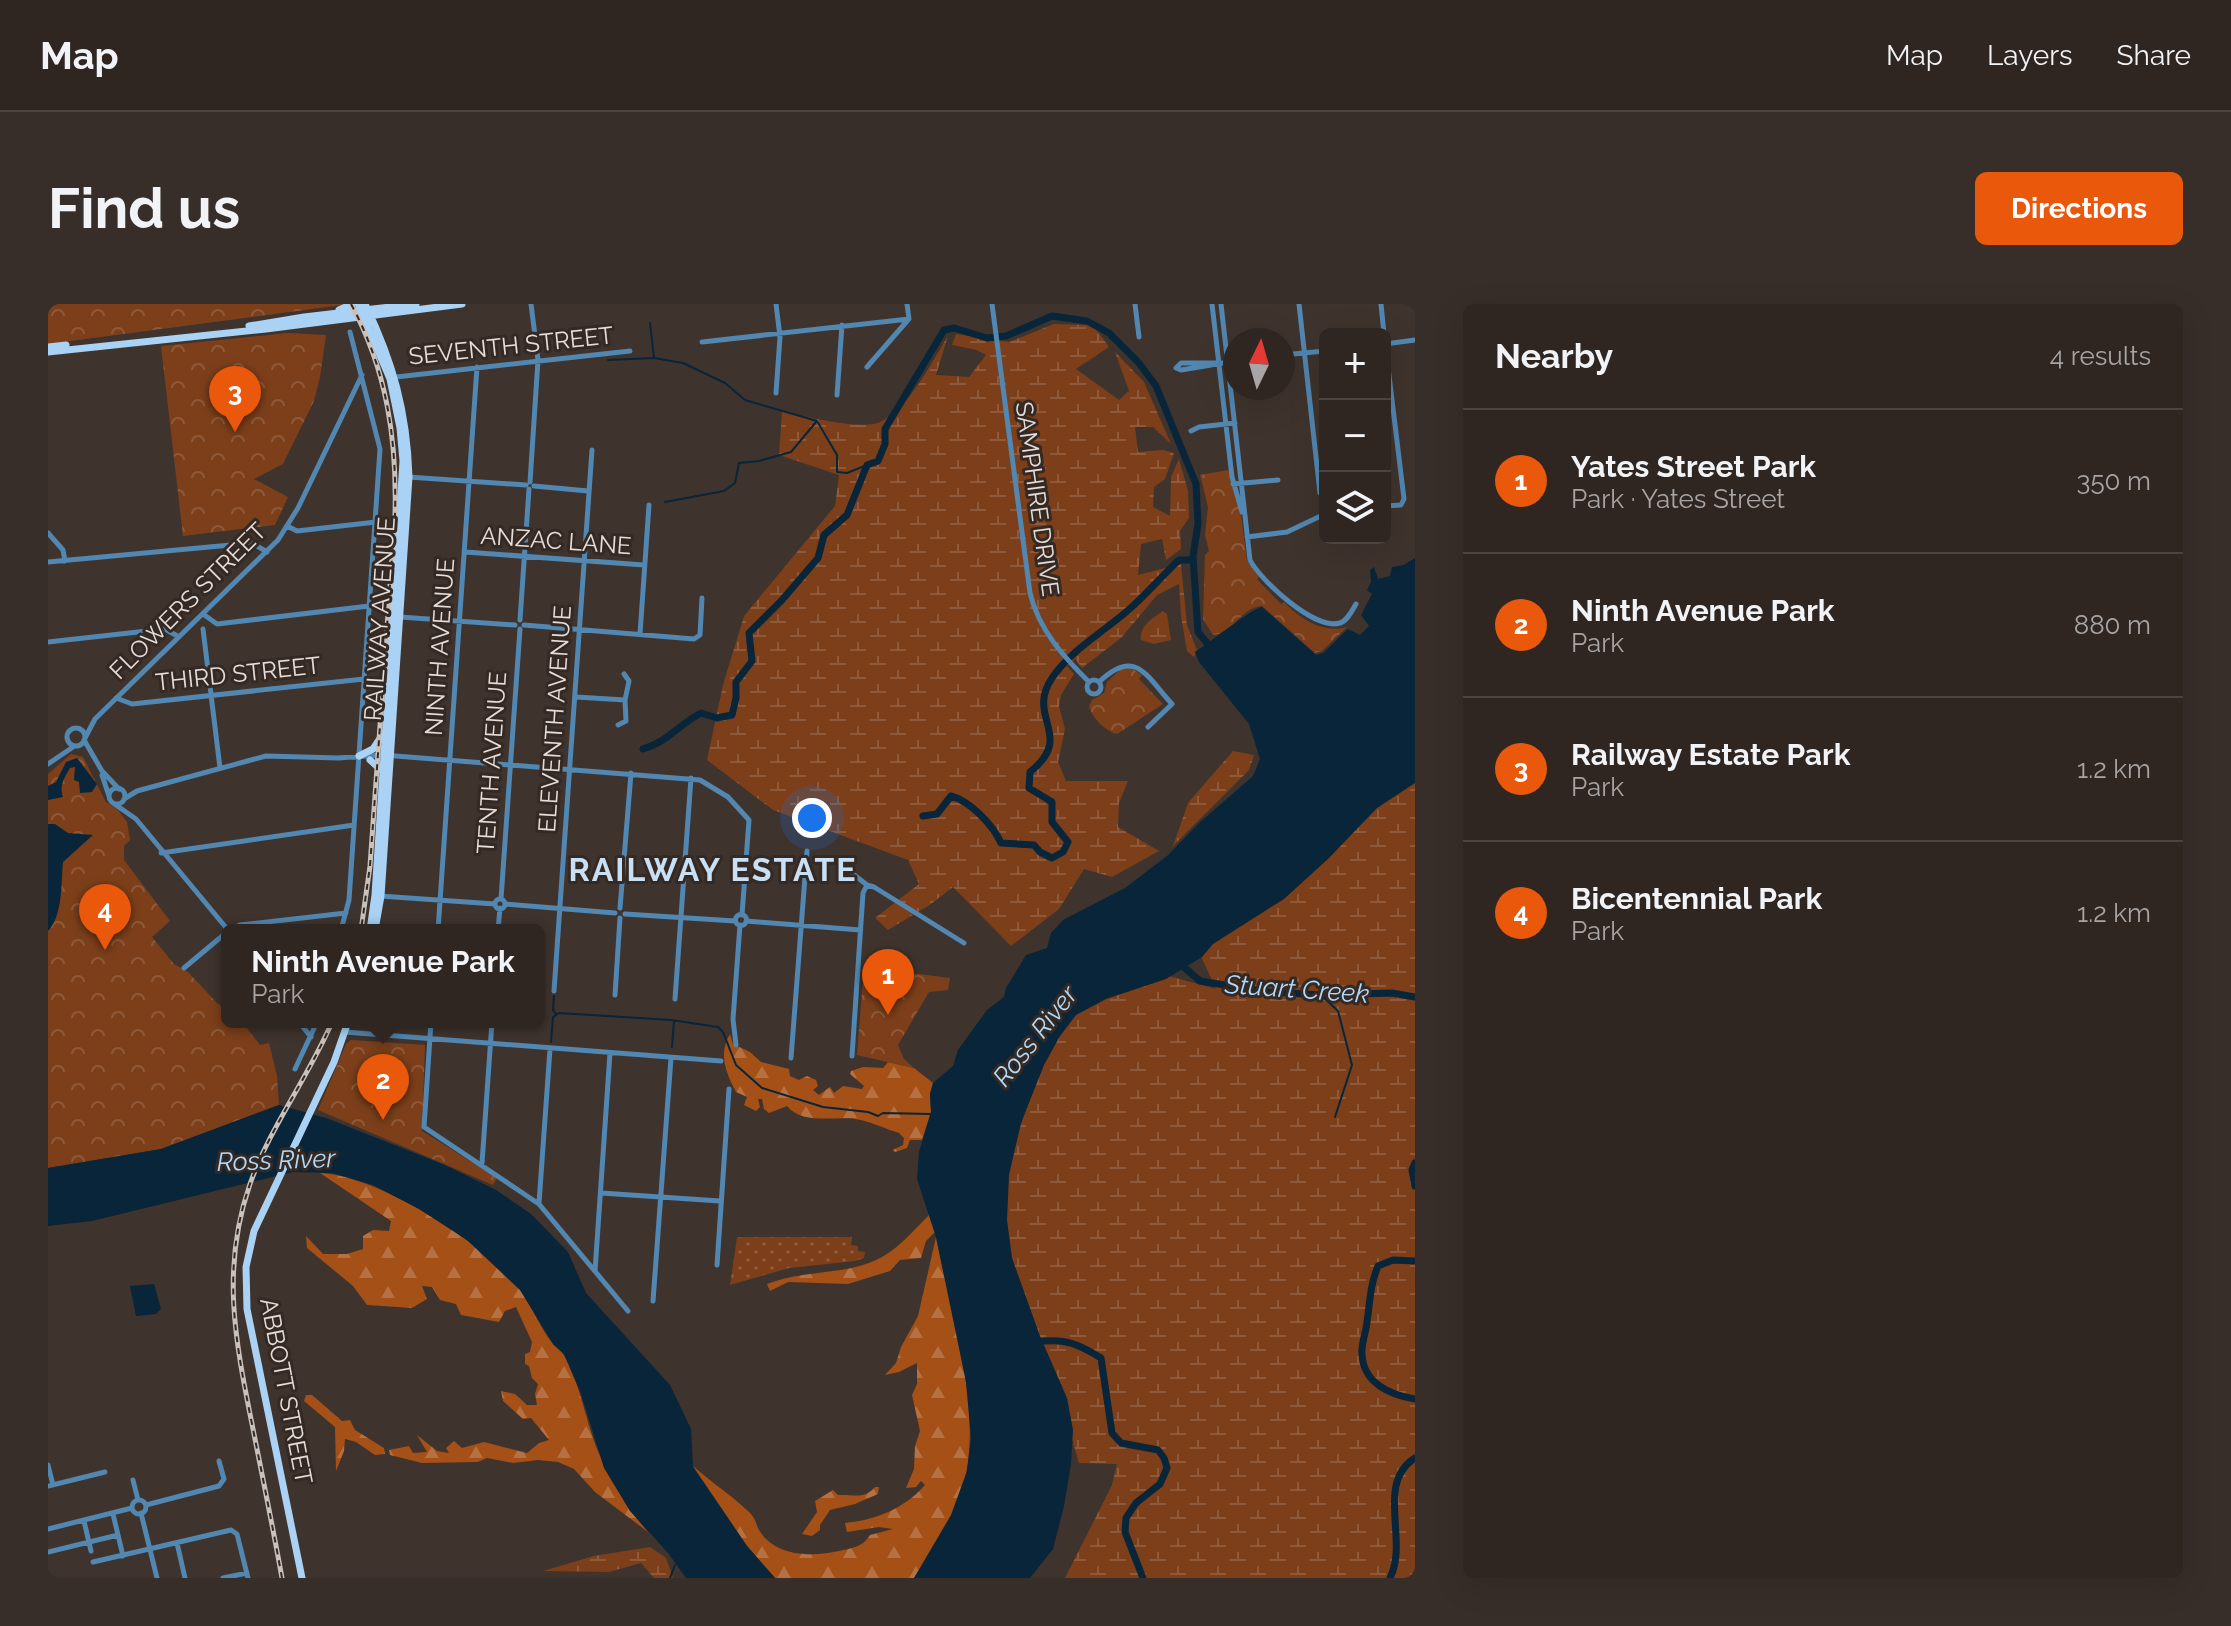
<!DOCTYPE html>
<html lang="en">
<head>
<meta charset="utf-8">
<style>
  :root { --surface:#2f2622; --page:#372e2a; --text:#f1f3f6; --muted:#a7a5a5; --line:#4a4340; --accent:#ea580c }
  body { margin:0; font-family:Raleway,sans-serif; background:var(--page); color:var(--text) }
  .controls { position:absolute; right:24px; top:24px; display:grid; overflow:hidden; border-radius:12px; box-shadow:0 8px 32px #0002 }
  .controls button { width:72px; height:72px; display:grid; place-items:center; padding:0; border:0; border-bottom:2px solid var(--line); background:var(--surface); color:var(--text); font:40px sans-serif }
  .compass { position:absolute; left:1175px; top:24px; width:72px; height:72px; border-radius:50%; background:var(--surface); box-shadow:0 8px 32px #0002; rotate:5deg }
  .you { position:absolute; left:764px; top:514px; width:28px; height:28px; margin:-20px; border:6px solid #fff; border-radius:50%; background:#1a73e8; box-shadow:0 0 0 12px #1a73e833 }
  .badge { display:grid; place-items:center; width:52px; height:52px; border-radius:50%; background:var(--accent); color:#fff; font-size:26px; font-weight:700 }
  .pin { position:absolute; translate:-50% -66px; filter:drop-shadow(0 2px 4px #0008) }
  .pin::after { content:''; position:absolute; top:42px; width:28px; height:24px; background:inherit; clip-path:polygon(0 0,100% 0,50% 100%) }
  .popup { position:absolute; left:173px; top:620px; width:324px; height:104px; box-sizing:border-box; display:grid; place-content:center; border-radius:12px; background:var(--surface); filter:drop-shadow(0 2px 6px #0005); font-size:26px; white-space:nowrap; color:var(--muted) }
  .popup b { font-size:30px; color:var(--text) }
  .popup::after { content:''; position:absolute; left:50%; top:100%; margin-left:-16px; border:16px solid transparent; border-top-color:var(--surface) }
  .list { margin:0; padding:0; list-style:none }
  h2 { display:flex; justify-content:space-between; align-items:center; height:104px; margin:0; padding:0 32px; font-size:34px }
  h2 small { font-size:26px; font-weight:400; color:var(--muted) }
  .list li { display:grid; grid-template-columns:52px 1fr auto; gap:24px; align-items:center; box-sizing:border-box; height:144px; padding:0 32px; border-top:2px solid var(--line) }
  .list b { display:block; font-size:30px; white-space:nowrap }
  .list p { margin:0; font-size:26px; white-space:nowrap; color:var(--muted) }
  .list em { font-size:26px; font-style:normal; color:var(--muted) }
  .icon { flex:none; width:44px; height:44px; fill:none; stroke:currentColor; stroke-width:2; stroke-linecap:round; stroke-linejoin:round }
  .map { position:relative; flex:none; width:1367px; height:1274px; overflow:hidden; border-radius:12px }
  header { display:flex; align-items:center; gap:48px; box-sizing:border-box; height:112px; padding:0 40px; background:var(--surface); border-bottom:2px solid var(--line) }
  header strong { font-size:38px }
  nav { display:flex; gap:44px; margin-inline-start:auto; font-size:28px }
  .intro { display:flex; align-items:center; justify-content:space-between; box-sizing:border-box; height:192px; padding:0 48px }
  h1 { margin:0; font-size:56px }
  .button { padding:20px 36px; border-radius:12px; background:var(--accent); color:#fff; font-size:28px; font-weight:700 }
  main { display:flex; gap:48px; padding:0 48px }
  aside { flex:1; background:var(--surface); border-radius:12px; box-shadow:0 8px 32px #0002 }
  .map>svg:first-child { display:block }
</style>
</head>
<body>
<header>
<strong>Map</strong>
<nav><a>Map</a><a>Layers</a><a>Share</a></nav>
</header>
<div class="intro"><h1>Find us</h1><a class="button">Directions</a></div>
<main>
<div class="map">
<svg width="1367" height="1274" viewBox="0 0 1367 1274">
  <defs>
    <pattern id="forest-firs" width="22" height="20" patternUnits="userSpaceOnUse" patternTransform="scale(2)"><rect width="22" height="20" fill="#a45016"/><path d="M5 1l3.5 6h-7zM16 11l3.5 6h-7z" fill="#b57142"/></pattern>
    <pattern id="wetland-marsh" width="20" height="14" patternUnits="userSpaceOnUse" patternTransform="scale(2)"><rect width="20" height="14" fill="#7c3f1a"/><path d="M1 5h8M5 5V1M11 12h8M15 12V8" fill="none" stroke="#8e5a3b"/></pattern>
    <pattern id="park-crowns" width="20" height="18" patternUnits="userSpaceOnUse" patternTransform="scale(2)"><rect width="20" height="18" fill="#7c3f1a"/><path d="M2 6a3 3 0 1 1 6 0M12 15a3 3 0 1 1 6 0" fill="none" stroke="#8e5a3b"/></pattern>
    <pattern id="garden-dots" width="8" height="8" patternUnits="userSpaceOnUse" patternTransform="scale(2)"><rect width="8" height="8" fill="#7c3f1a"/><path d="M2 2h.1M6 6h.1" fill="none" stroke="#8e5a3b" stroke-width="1.8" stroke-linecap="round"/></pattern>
  </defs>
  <rect width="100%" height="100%" fill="#3f332d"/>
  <path fill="url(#forest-firs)" d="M682 730 685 740 702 748 713 758 741 765 742 772 751 776 759 772 768 776 770 782 765 786 771 791 782 783 786 789 795 782 814 785 816 782 802 770 803 767 815 763 835 764 840 758 866 764 885 779 882 790 883 808 874 836H862L859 844 847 848 845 846 855 841 856 834 851 829C837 825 822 817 807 815 787 812 754 821 739 802L721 809 716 805 714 795H710L712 803 708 807 696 801 699 793 688 788C678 769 670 750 682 730Z
    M272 869C330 871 440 941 473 987 485 1004 492 1024 505 1040 509 1045 514 1047 517 1053 533 1082 537 1115 549 1145 562 1175 579 1204 600 1228L547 1188 526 1165 510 1158 490 1156 465 1159 439 1154 430 1158 374 1159 342 1151 341 1146 361 1142 365 1149 379 1148 369 1131 389 1147 401 1149 398 1144 406 1137 414 1144 436 1138 479 1149 491 1139 501 1136 483 1114 475 1115 455 1097 453 1087 467 1090 479 1101H489L487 1090 490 1080 484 1074 481 1062 477 1060V1050L482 1048 484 1038 468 1003 457 1007 451 1018 413 1011 408 1000 392 996 384 983 374 982 379 995 364 1004 319 1001 305 982 259 944 258 932 275 950H299L315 945V932L325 926 341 927 343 917Z
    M881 911 887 928 878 937 873 954 852 956 842 967 800 980 740 978 722 987 719 980C756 965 800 972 834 953 852 943 867 925 881 911Z
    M888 933C902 1003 931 1094 919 1164 913 1202 888 1243 866 1274H727L699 1242 645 1162C664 1179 686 1193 703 1210 708 1215 708 1221 711 1226 727 1253 765 1253 791 1247 804 1244 815 1243 822 1231L845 1225 831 1223 799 1228 797 1219C827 1216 856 1205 877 1181L873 1177 868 1183 858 1184 866 1165 867 1142 872 1127 864 1091 869 1080V1059L851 1068 837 1071 848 1059 853 1043 870 1012Z
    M258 1091H264L294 1117 302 1116 307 1126 336 1144 337 1150 327 1151 308 1138 297 1135 296 1147 288 1167 287 1123 256 1097Z
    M827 1183H831L830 1190 807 1200 782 1206 772 1221V1226L764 1232 754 1230 769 1208 767 1197 785 1186 790 1191C805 1190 816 1196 827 1183Z"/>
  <path fill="url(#wetland-marsh)" d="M1006 20 1045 21 1061 43 1028 65 1071 96 1081 87 1067 48 1096 78 1123 140 1105 123H1087L1090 148 1115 146 1126 149 1117 175 1106 183 1105 203 1122 212 1123 173 1131 155 1140 187 1141 214 1132 227 1133 245 1118 256 1114 235 1093 240 1090 271 1133 260 1139 321 1149 346 1146 353 1139 347 1133 312 1131 280 1109 291 1074 333 1034 364 1027 355 1019 362 1026 370 1013 391 1011 402 1017 425 1010 458 1018 477H1080L1071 499 1070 523 1111 547 1064 573 1036 565 1011 605 963 642 905 583 883 600 840 626 827 614 871 580 860 556 725 506 659 456 675 381 696 312 787 202 791 171 731 151 734 108C757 112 804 124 826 120 857 113 884 57 900 32L888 71 921 73 938 51 929 46 904 41 908 30 961 38Z
    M1115 307 1119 310 1123 336 1106 340 1093 336C1091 322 1105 314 1115 307Z
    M1185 447 1206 451 1201 466 1125 542 1140 499Z
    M1367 469V1274H1017L1064 1181 1069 1160 1031 1159 1008 1080 960 966 952 881 1004 731 1059 683 1110 669 1168 685 1147 639Z
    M602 1243 618 1254 625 1274H606L593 1259 561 1268 495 1267 546 1252Z"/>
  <path fill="url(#park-crowns)" d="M0 0H294V1L0 40Z
    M240 29 278 31 272 73 266 97 235 160 206 175 240 193 227 221 135 232 113 42Z
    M1180 166 1193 210 1199 257 1211 273 1209 275 1233 300 1236 298C1252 315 1276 330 1299 323L1274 347 1267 349 1214 302C1193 303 1185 330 1165 331L1155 315 1157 251 1161 247 1157 231 1160 203 1152 171Z
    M1074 364H1083L1094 371 1091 375 1115 400 1069 430C1057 427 1044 414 1041 402L1044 396 1056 389 1059 378Z
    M23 450 35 453 58 498 70 506 79 518 82 536 76 542V556L122 617 104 633 126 660 140 668 169 699 179 706V718H194L212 741 221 739 229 772 231 801 113 845 0 864V470Z
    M816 663 902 674 900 686 881 688 850 741 856 755 866 764 809 751Z
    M303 736 377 741 374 827 449 874 445 881 270 806 298 740Z"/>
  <path fill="url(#garden-dots)" d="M689 933H804L803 941 810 942V947L817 948 816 954 808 957 741 964 682 981Z"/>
  <path fill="#082539" d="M1367 254V479L1329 504 1280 555 1236 595 1165 640 1154 653 1118 675 1058 695 1028 711 1012 732 996 761 973 819 961 871 959 916 964 954 992 1032 1019 1094 1025 1126 1023 1160 1016 1202 1005 1245 982 1274H866L903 1211 919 1167 923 1134 918 1078 888 933 869 875 871 848 883 808 882 790 885 779 905 762 910 746 939 706 956 693 958 684 978 651 999 644 1003 629 1015 616 1077 584 1119 552 1151 519 1205 472 1212 455 1201 420 1151 358 1147 348C1160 340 1204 304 1214 303L1268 351 1275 349 1300 325 1312 331 1321 322 1313 311 1324 290 1319 286 1323 278 1322 266 1326 263 1330 275 1342 272 1344 263 1356 261Z
    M29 454 49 480 44 488 32 489 31 478 26 476 27 463 22 464C16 474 11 482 15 493L0 496V482L8 478 18 458Z
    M0 520H7L20 529 45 531 15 558C13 579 15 612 0 627Z
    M231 801 278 814 397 861 448 886 483 910 520 948 538 989 622 1081 643 1125 645 1163 699 1242 727 1274H638L620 1249 582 1207 556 1164 533 1090 516 1050 505 1040 472 986 419 936 371 905 325 881 284 869 245 868 44 917 0 922V864L113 845Z
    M106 980 113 1005 108 1010 88 1012 82 982Z"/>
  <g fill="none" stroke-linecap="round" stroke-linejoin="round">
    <path stroke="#082539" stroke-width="2" d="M602 19 606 54
      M560 56 606 54 635 59 677 79 697 96 769 117 789 151V168L799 169 819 161
      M617 198 676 187 687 179 691 159 711 157 743 148 768 118
      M1273 691 1290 707 1304 761 1287 813
      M506 692 505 706 508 710
      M503 738 505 713 511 709 623 716 670 723 675 728 688 761 714 784 775 803 820 808 830 812 835 809 882 810
      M624 743 626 717
      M622 1274 627 1261"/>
    <path stroke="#082539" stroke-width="7" d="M595 445C621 437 630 421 653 409L669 414 684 411 688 394V378L704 357 701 329 734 296 770 254 776 231 799 211 819 161 830 157 837 140V125L896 26 906 24 939 34 958 32 1004 12 1039 17 1061 29 1091 59 1108 82 1148 180 1150 220 1145 252 1150 328 1164 345
      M875 512 889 510 903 492C922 497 945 521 953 539L986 541 992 548 1004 554 1015 548 1020 538 1004 518V498L981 484 982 468C1028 431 977 414 1004 374 1024 344 1061 325 1087 300 1102 286 1116 270 1131 256H1145
      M1130 658 1152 677 1220 688 1273 691 1344 689 1367 693
      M1367 859 1364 866 1367 882
      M1367 957 1345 956 1330 962C1322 981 1322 998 1319 1018 1318 1028 1313 1040 1314 1050 1315 1079 1342 1091 1367 1095
      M988 1038C1016 1034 1029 1039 1053 1054L1064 1129 1073 1139 1110 1146 1116 1154 1119 1164 1112 1180 1088 1199 1078 1214 1077 1228 1095 1274
      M1342 1274C1361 1237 1327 1179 1367 1154"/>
    <path stroke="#5287b1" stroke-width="5" d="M728 0 732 33 728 89
      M859 0 861 15
      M944 0 982 289C991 326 1015 352 1041 378
      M1087 0 1091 33
      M1164 0 1184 173 1194 208
      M1173 0 1202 256C1212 276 1267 327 1292 319 1299 317 1304 307 1308 300
      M1251 0 1272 189
      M1333 0 1336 30
      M654 38 861 15
      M1337 38 1356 195 1353 201 1337 202
      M1337 40 1367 36
      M1235 51 1277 47
      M1171 59H1133L1128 64 1133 66 1187 57
      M819 63 860 16
      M348 73 582 47
      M789 91 794 21
      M1143 127 1151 123 1187 119
      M360 173 478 181
      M482 178 490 56 483 0
      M1185 180 1230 176
      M486 182 540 187
      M239 222 249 227 328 218
      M0 229 15 246 17 257
      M1199 233 1239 228 1277 210
      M417 248 596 261
      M0 258 204 239 219 248
      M155 310 169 320 321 302
      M352 313 467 321
      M472 316 481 185
      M476 321 646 335 652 331 654 294
      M155 325 172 464
      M592 330 601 201
      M0 338 117 325 131 333
      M1039 383a7 7 0 1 1 14 0a7 7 0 1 1-14 0Z
      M1051 378C1088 343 1098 372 1124 400L1100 423
      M528 393 577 396
      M68 394 84 400 316 375
      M570 421 578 417 577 396 581 377 576 370
      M19 433a9 9 0 1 1 18 0a9 9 0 1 1-18 0Z
      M37 434 47 415 230 236 250 204 314 71
      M36 436 54 467 71 485
      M289 454 335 451 652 476 680 493 701 516 694 611
      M0 460 25 443
      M54 471 61 492
      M61 492a8 8 0 1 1 16 0a8 8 0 1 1-16 0Z
      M76 495 89 487 218 452 292 454
      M65 499 88 515 180 626
      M113 549 306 521
      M800 566 819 581 826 583 916 639
      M332 592 447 600
      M453 595 472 325
      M447 600a5 5 0 1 1 10 0a5 5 0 1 1-10 0Z
      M457 600 567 609
      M572 604 583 469
      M577 610 687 617
      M687.5 616a5.5 5.5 0 1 1 11 0a5.5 5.5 0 1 1-11 0Z
      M698 617 812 626
      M181 626 192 621 298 609
      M293 626 301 596 332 145 302 28
      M390 626 429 63
      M450 626 452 604
      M136 664 179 628
      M506 687 544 146
      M567 691 572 614
      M627 695 643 474
      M251 718 263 733
      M383 718 376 823 491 900 580 1007
      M297 728 673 757
      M688 741 685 715 692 621
      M804 752 815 589 819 581
      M743 754 759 547
      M247 765 269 718
      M434 859 444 718
      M553 889 672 897
      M491 899 502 745
      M669 961 681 785
      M547 967 562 749
      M605 997 623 754
      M0 1161 5 1181
      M85 1176 90 1196
      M0 1182 57 1168
      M84 1203a7 7 0 1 1 14 0a7 7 0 1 1-14 0Z
      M98 1201 171 1182 176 1175 171 1157
      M93 1209 109 1274
      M65 1210 75 1252
      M36 1217 43 1247
      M0 1225 84 1204
      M129 1239 137 1274
      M0 1248 70 1231
      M45 1258 183 1226 189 1230 200 1274
      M175 1274 199 1269"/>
    <path stroke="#a9d2f4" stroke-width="7" d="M310 0 342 75 352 124 355 157 327 591 322 626
      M317 0C345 58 359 108 361 173L333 592 327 626
      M291 6 304 0
      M201 22 256 13 368 0
      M0 43 18 41
      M0 48 218 25 414 0
      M311 452 325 445 335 430
      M322 456 333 466
      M254 1274 199 1005 198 963 206 927 286 758 300 718"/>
    <defs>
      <path id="rail" d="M303 0C339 66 349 136 347 211L322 562 313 626
        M234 1274C225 1224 215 1175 205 1125 188 1040 172 966 202 880 222 823 260 774 284 718"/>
    </defs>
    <use href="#rail" stroke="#c9c1bc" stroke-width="5"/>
    <use href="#rail" stroke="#352923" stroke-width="2" stroke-dasharray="6" stroke-linecap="butt"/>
  </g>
  <g text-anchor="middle" stroke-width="6" stroke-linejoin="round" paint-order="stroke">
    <g font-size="24" fill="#e5ddd9" stroke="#352923">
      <text transform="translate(463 42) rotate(-6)" y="8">SEVENTH STREET</text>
      <text transform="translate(989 195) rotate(82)" y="8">SAMPHIRE DRIVE</text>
      <text transform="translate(508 237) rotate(4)" y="8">ANZAC LANE</text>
      <text transform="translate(140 297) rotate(-45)" y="8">FLOWERS STREET</text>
      <text transform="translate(332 315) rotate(-86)" y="8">RAILWAY AVENUE</text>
      <text transform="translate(392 343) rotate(-86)" y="8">NINTH AVENUE</text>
      <text transform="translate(190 370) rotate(-6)" y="8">THIRD STREET</text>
      <text transform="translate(507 415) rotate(-86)" y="8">ELEVENTH AVENUE</text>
      <text transform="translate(444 459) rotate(-86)" y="8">TENTH AVENUE</text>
      <text transform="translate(238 1087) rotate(79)" y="8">ABBOTT STREET</text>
    </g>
    <g font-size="26" font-style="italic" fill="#b0d9fb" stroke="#352923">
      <text transform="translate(1249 685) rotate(4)" y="9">Stuart Creek</text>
      <text transform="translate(987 732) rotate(-52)" y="9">Ross River</text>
      <text transform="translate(228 856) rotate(-2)" y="9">Ross River</text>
    </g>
    <g font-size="32" font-weight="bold" letter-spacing="2" fill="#c7e0f5" stroke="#352923">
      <text x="665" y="577">RAILWAY ESTATE</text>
    </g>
  </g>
</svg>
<div class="controls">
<button>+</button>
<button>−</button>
<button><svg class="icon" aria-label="layers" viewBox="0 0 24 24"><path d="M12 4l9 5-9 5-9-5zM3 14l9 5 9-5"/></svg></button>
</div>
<svg class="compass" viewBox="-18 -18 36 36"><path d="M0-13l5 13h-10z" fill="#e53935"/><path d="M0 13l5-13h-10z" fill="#a7a5a5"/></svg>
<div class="you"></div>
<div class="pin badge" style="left:840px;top:711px">1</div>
<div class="pin badge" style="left:335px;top:816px">2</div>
<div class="popup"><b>Ninth Avenue Park</b>Park</div>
<div class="pin badge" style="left:187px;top:128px">3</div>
<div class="pin badge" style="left:57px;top:646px">4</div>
</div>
<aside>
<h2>Nearby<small>4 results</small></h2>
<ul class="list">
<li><span class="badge">1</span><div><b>Yates Street Park</b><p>Park · Yates Street</p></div><em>350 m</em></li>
<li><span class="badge">2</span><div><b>Ninth Avenue Park</b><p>Park</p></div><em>880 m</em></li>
<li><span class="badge">3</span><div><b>Railway Estate Park</b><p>Park</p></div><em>1.2 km</em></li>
<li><span class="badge">4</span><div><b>Bicentennial Park</b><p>Park</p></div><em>1.2 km</em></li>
</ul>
</aside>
</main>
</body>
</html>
